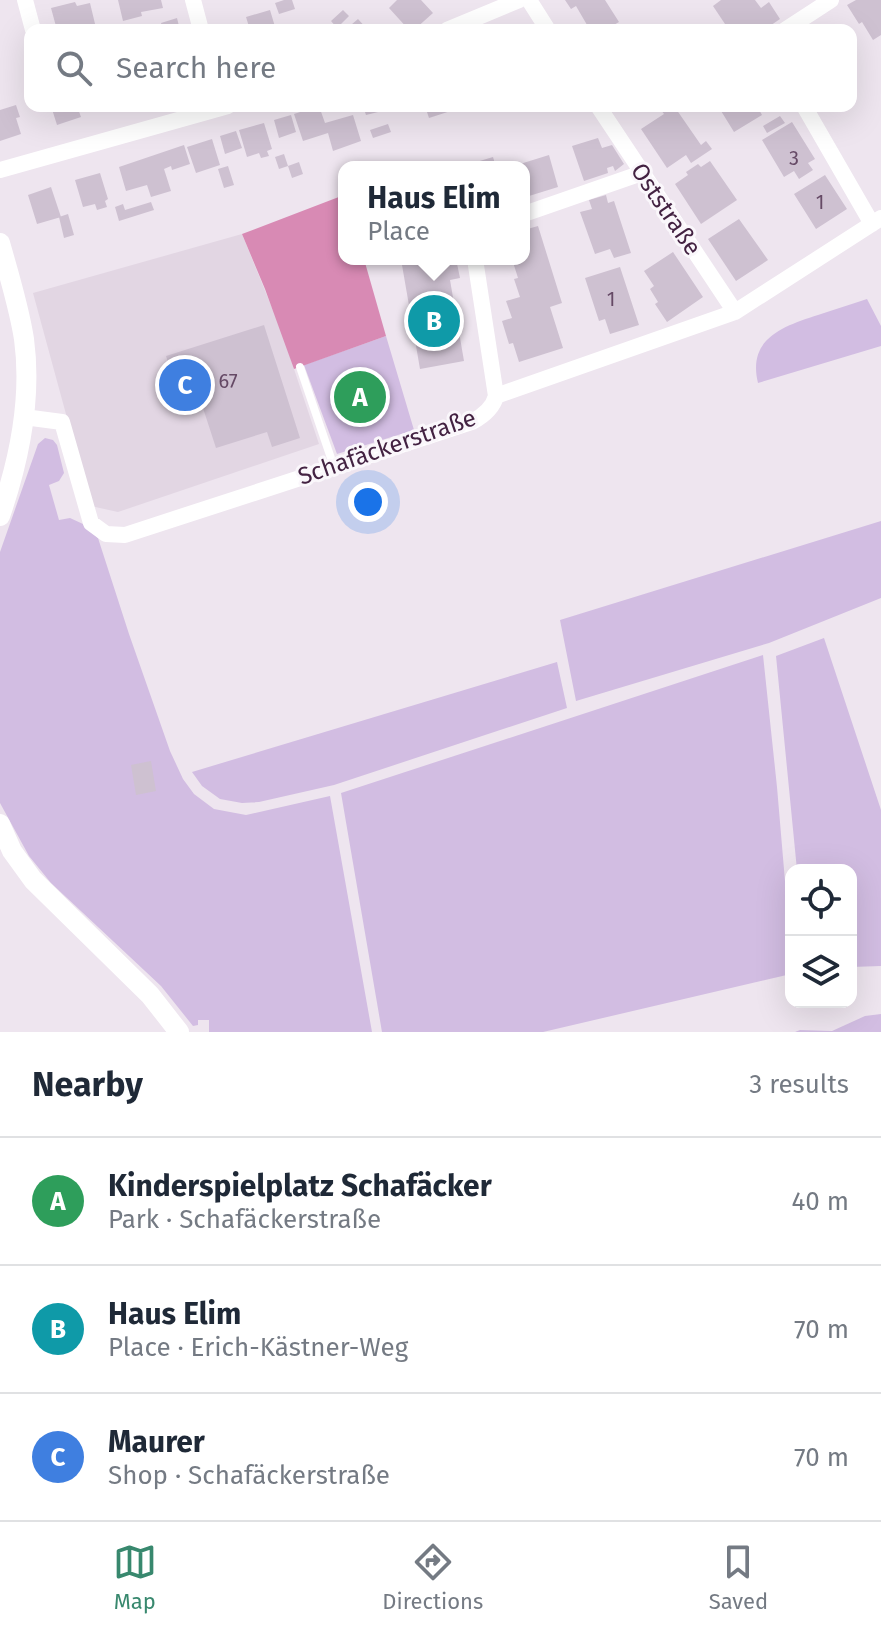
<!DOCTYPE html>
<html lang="en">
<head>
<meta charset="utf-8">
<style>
  :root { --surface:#fff; --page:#f2f2f3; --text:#1f2937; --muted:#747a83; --line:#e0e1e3; --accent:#38886e }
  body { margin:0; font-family:"Fira Sans",sans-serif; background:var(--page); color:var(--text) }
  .controls { position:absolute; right:24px; bottom:24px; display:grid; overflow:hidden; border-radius:16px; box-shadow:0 8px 32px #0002 }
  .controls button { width:72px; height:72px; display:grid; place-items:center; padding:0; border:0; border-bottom:2px solid var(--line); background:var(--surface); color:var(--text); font:40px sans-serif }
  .you { position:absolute; left:368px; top:502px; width:28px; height:28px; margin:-20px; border:6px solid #fff; border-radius:50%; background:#1a73e8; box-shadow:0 0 0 12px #1a73e833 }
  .badge { display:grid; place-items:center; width:52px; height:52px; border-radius:50%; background:var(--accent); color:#fff; font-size:26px; font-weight:700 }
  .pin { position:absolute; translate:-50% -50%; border:4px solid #fff; box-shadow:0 2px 8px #0006 }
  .popup { position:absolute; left:338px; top:161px; width:192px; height:104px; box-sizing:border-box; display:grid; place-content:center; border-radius:16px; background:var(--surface); filter:drop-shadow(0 2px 6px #0005); font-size:26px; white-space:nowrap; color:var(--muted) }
  .popup b { font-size:30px; color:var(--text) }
  .popup::after { content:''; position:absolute; left:50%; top:100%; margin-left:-16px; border:16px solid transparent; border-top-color:var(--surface) }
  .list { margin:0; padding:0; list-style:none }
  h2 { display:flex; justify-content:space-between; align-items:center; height:104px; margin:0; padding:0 32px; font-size:34px }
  h2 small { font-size:26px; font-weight:400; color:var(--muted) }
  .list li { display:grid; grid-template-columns:52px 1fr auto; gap:24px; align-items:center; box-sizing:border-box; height:128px; padding:0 32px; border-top:2px solid var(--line) }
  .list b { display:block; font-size:30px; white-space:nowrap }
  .list p { margin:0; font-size:26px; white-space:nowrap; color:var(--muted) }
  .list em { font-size:26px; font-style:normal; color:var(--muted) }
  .icon { flex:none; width:44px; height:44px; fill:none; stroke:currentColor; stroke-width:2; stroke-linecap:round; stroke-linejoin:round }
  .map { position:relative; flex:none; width:881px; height:1032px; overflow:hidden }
  .search { position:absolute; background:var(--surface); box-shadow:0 8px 32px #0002; left:24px; right:24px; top:24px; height:88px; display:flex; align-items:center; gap:20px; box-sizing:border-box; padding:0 28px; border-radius:16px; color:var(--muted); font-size:30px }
  .sheet { height:488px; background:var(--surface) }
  nav { display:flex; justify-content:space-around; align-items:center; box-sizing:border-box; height:112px; border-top:2px solid var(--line); background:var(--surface); font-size:22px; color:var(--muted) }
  nav a { display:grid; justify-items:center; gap:4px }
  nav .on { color:var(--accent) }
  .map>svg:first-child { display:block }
</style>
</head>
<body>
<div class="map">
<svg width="881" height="1032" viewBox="0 0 881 1032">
  <rect width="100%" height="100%" fill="#eee5ef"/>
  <path fill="#e2d6e3" d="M242 234 281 330 319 444 118 512 91 506 33 293Z"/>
  <path fill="#d2bde2" d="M867 299 881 326V346L758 383C747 338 784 326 818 315 834 310 851 304 867 299Z
    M386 336 414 430 337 454 304 365Z
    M45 438 53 440 57 445 64 473 59 481 49 485 59 520 70 518 83 524 98 538 129 634 170 751 183 779 194 794 214 809 246 815 330 796 372 1032H209V1020H198V1025L193 1026 161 986 51 883 29 856 0 803V552L38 444Z
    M881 521V598L769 643 576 701 560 620Z
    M824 638 881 810V966L851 967V870H797L776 656Z
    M763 655 777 787 786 893 791 916V974L543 1032H382L341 793Z
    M557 662 567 708 334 785 259 802 242 803 220 799 202 786 192 772Z
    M881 1014V1032H795L800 1030 832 1031 865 1016Z"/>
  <path fill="#d88ab4" d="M344 195V259H364L386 336 294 369 265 289 242 234Z"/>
  <path fill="#cec1d1" d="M118 0H161L163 8 141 12 142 16 123 21Z
    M284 0H292L295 9 279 14 275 3Z
    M397 0H421L433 13 414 30H409L389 8Z
    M565 0H605L619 22 605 30H590L576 6 571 9Z
    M721 0H755L761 8 769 2 780 19 764 30 763 27 758 30H729L713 6Z
    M856 0H881V35L873 40 862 22 859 24 847 5Z
    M75 2 77 6 90 3 96 28 89 30H57L51 8Z
    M270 10 276 30H250L246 17Z
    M343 10 349 16 337 28 331 21Z
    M177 18 180 30H163L161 23Z
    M358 19 368 30H345Z
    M16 105 20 117 16 118 21 134 0 141V110Z
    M51 106H77L81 117 57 125Z
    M319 106 325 123 353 115 361 141 333 151 328 133 303 141 294 114Z
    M363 106H385L386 110 366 115Z
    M435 106H463V107L429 118 426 109Z
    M658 106H674L701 145 706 141 712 149 691 163 686 155 667 168 641 129 664 114Z
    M718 106H757L762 115 734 132Z
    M291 115 296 132 279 138 274 120Z
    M780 116 785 123 767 133 763 126Z
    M792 122 815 159 808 163 813 170 799 179 794 171 784 177 762 140Z
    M264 123 272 149 267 151 269 156 261 158 259 153 247 157 239 130Z
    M388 124 391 132 373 138 370 130Z
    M236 131 242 148 225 154 220 136Z
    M598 138 602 148 612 145 624 164 615 171 613 166 607 168 608 173 584 181 572 146Z
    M212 139 220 165 196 173 187 147Z
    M184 145 190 164 172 170 171 166 164 169 171 191 151 197 147 185 126 191 119 167Z
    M284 154 288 166 279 169 275 157Z
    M549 155 558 187 529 196 524 179V167H520V164Z
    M493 157 496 167H463V166Z
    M710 161 737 200 701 224 675 184 688 175 686 172 698 164 701 167Z
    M299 162 303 174 292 178 288 166Z
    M228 166 234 185 224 188 218 169Z
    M100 173 108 199 105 201 107 207 97 210 95 204 83 207 75 180Z
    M825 175 847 209 816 229 794 194Z
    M51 187 61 217 37 224 28 195Z
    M606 195 608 203 614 201 631 253 614 258 610 249 595 254 580 212 592 209 589 200Z
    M151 202 154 210 119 221 115 207 123 204 125 210Z
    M68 214 74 235 64 238 59 217Z
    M739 219 768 260 736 281 708 239Z
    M538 226 562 303 550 307 563 348 519 362 513 343 509 344 502 321 512 318 506 301 520 297 514 279 518 278 512 259H524V230Z
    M673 252 703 297 667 322 655 304 658 302 650 289 654 286 644 271Z
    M421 259H456L460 278 450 280 464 361 420 369 402 265 421 262Z
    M620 267 639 325 610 334 605 319 599 321 585 278Z
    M264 325 300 438 272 447 267 432 216 448 202 405 184 411 166 356Z
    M151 761 156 791 136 795 131 765Z"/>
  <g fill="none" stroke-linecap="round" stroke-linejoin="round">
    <path stroke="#fff" stroke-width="8" d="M300 367 334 467"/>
    <path stroke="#fff" stroke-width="16" d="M25 0 33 30
      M193 0 201 30
      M529 0 548 30
      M447 30 519 0
      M785 30 831 0
      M598 106 735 312
      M804 106 872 224
      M0 170 228 106
      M524 214 642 173
      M475 259 496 396
      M24 417 62 422 91 523 106 534 125 535 472 422C483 416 493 408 496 396L735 312 881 218"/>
    <path stroke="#fff" stroke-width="20" d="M0 243C9 275 19 307 24 339 32 398 19 461 0 516
      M0 824 12 851 33 880 150 995 179 1032"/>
  </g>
  <g text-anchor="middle" stroke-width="6" stroke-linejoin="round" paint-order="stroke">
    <g font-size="20" fill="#664a66">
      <text x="794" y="165">3</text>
      <text x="820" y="209">1</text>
      <text x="611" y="306">1</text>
      <text x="228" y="388">67</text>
    </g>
    <g font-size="24" fill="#432242" stroke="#faf7fb">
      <text transform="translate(666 209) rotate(56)" y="8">Oststraße</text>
      <text transform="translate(387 447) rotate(-19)" y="8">Schafäckerstraße</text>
    </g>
  </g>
</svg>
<div class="controls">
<button><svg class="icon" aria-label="locate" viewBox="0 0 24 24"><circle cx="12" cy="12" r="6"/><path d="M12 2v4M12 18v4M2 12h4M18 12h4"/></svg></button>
<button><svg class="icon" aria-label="layers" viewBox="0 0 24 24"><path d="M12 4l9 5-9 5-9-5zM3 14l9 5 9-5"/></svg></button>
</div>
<div class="you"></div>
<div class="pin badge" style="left:360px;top:397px;background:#2e9e5b">A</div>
<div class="pin badge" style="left:434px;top:321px;background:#0f9aa8">B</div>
<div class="popup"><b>Haus Elim</b>Place</div>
<div class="pin badge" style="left:185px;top:385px;background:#3f7fe0">C</div>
<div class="search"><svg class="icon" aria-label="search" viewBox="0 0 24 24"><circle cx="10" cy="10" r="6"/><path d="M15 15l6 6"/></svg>Search here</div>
</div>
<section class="sheet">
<h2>Nearby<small>3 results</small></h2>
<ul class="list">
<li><span class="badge" style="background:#2e9e5b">A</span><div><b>Kinderspielplatz Schafäcker</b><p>Park · Schafäckerstraße</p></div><em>40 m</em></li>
<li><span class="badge" style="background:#0f9aa8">B</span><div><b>Haus Elim</b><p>Place · Erich-Kästner-Weg</p></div><em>70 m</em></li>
<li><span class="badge" style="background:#3f7fe0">C</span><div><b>Maurer</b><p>Shop · Schafäckerstraße</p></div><em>70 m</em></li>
</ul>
</section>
<nav>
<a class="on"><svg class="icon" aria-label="map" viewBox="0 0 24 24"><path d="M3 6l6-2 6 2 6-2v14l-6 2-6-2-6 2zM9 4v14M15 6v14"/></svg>Map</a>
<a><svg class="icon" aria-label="directions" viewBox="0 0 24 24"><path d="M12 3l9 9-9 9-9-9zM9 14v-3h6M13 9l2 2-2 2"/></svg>Directions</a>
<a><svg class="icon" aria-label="saved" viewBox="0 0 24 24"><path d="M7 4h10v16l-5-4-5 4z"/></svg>Saved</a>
</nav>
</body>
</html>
